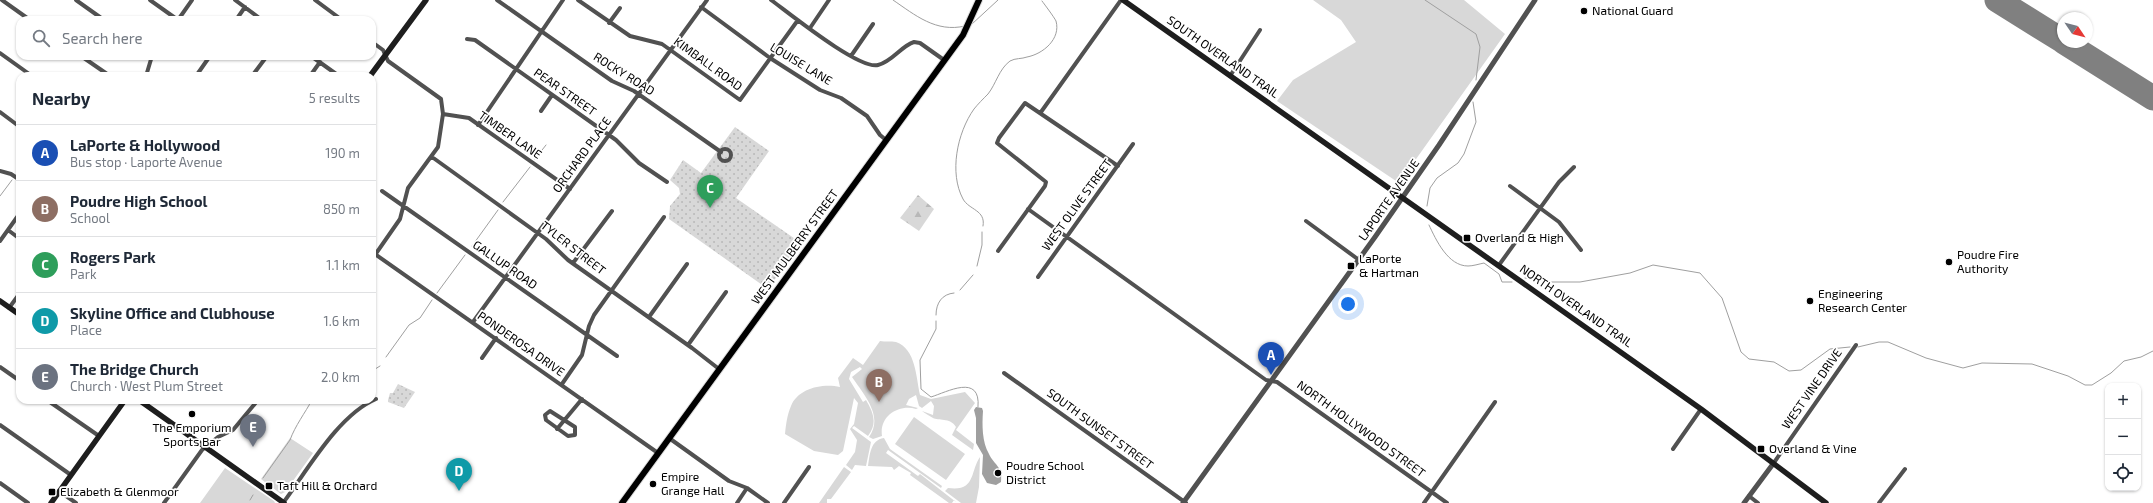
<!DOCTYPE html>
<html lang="en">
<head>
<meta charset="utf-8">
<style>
  :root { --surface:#fff; --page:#f2f2f3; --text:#1f2937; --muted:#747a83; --line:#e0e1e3; --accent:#ea580c }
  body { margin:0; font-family:"Exo 2",sans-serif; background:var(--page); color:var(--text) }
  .controls { position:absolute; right:12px; bottom:12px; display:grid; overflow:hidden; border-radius:8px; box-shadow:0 1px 3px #0004 }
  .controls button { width:36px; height:36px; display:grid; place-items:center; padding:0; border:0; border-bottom:1px solid var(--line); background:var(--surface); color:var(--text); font:20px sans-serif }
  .compass { position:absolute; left:2057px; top:12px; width:36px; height:36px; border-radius:50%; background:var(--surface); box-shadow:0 1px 3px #0004; rotate:125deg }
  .you { position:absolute; left:1348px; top:304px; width:14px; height:14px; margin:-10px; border:3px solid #fff; border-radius:50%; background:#1a73e8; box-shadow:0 0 0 6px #1a73e833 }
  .badge { display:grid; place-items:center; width:26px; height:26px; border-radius:50%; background:var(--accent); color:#fff; font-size:13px; font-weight:700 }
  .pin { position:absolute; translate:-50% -33px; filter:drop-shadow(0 1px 2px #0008) }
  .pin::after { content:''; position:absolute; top:21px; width:14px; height:12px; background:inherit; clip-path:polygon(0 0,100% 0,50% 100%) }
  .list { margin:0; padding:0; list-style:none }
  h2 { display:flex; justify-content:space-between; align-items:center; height:52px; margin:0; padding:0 16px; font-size:17px }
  h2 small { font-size:13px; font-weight:400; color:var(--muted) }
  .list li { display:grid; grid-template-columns:26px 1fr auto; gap:12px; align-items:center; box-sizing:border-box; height:56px; padding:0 16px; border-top:1px solid var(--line) }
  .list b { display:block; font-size:15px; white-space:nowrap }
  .list p { margin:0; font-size:13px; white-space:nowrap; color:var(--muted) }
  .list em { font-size:13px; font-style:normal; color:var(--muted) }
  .icon { flex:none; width:22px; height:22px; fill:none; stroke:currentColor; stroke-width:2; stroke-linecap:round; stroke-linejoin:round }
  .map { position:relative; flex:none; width:2153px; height:503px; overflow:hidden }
  .search { position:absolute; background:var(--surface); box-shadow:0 1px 3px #0004; left:16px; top:16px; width:360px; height:44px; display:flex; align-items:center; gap:10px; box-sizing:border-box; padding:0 14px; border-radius:12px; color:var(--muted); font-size:15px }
  .panel { position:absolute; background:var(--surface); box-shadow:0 1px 3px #0004; left:16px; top:72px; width:360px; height:332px; border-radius:12px }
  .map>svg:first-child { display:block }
</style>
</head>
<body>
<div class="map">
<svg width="2153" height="503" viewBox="0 0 2153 503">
  <defs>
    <pattern id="forest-firs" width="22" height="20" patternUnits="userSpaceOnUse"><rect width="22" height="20" fill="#d8d8d8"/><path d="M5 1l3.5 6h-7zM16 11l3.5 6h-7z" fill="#b8b8b8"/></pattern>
    <pattern id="park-dots" width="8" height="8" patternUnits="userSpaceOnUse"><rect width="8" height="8" fill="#d8d8d8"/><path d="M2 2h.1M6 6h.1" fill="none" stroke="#b8b8b8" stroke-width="1.8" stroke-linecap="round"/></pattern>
  </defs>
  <rect width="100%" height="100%" fill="#fff"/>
  <path fill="#d8d8d8" d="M1313 0H1464L1505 34 1399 183 1277 101 1293 80 1356 42 1341 20Z
    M880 341C885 342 891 341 896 342 916 349 916 377 920 395L931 399 965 392 975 403 956 430 974 444 973 450 952 435 956 427C950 417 938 421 933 418 929 416 925 413 922 411L933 415 934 406 931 401 922 408 919 406 916 395 909 399 906 405 918 408 916 409C899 404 879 416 882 436L873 439 869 437C884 416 864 395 852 377L862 369 860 367 851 372 849 379 863 402 866 400C873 412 878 423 868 436L854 426 852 428 871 442 866 466 855 465 852 470 846 465 855 452 857 440 850 429 854 424 858 403 854 398 843 451 838 455 814 451 785 434C786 425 787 415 791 406 798 388 823 383 840 387L838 378 853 358 863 365Z
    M914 417 965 454 946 480 895 444Z
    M290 438 313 453 285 492 281 494 261 479Z
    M884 438 890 449 942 486 941 488 888 450 886 453 918 476 920 474 956 502 954 500 952 503H949L910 475 911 473 899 466 894 470 892 467 868 466C870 455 870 440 884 438Z
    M980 457 979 487 976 503H961L945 491 948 488C976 492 970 471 980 457Z
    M844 467 851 472 831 499H827V503H819Z
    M225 468 274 501 275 503H200Z"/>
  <path fill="url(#forest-firs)" d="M918 195 934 209 919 231 900 218Z"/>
  <path fill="url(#park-dots)" d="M735 127 769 151 736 198 801 243 768 289 669 219 670 206 680 194 679 188 670 180 683 160 701 173Z
    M398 384 415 392 404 408 388 402V400L390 393H393Z"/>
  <path fill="#9f9f9f" d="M976 407 982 408 983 411C982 425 982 442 989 454 994 465 1003 466 1001 482L996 485 987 483 982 474 983 455 976 443V418L974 410Z"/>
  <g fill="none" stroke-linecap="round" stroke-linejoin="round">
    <path stroke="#9f9f9f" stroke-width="1" d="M893 0C915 15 936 33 965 26
      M1425 0 1476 34 1480 47 1476 80
      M972 24 998 0
      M535 159 546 145
      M18 172 20 168
      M0 196 12 180
      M503 202 530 167
      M1427 206 1430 188 1437 178 1458 163 1464 154 1476 122 1473 102
      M1429 225C1436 240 1448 266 1468 266 1473 266 1479 264 1484 263L1499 274 1502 282H1512
      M983 226C986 210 969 210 963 199 949 173 957 133 974 109 978 104 983 99 988 94 996 84 999 69 1010 61 1015 58 1022 59 1027 57 1043 54 1061 39 1056 21 1054 17 1045 5 1042 1
      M472 246 498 210
      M977 266 982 245V232
      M1525 278 1550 282H1580L1630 273 1653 265 1700 273 1722 298 1741 352 1749 359 1774 362 1789 371 1801 370 1830 349 1850 347
      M960 290 973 275
      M437 293 465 255
      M936 315C936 303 942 294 954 293
      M936 321V329L920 360 921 389 931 397C947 392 981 373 978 407
      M1858 347 1879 342H1888L1926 358 1963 368 1982 363 2032 364 2068 376 2085 385H2092L2111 373 2124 361 2141 357 2153 351
      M386 357 409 325 420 318 432 300
      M372 371 380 366
      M263 478 290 440C295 426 305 413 312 400
      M250 500 253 495"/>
    <path stroke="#808080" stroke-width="25" d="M1997 0 2063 41
      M2064 42 2153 98"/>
    <defs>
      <path id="primary" d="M622 503 963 35 979 0"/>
    </defs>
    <use href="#primary" stroke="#dbdbdb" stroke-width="8"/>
    <path stroke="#515151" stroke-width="4" d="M2 0 30 20
      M76 0 104 20
      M150 0 178 20
      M235 0 262 20
      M315 0 342 20
      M497 0 612 81 634 91 721 152
      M578 0 630 36 662 44 740 100 798 20
      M771 0C789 13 859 70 878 65 892 62 901 46 914 42L920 43 944 60
      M701 7 770 58 820 90 841 98 867 116 880 135 886 140
      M178 20 192 0
      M236 20 245 7
      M609 23 620 8
      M810 28 829 0
      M467 39 475 40 616 140 639 163 667 182
      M372 42 383 50 388 61 441 99 443 114 438 147 408 188 400 219 375 255
      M0 53 32 76
      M81 56 110 76
      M311 56 339 76
      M851 56 873 24
      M146 76 152 56
      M196 76 210 56
      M252 76 267 56
      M310 76 320 62
      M1230 76 1260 30
      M541 111 552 95
      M0 112 20 127
      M1041 112 1121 0
      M443 114 469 118 570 189
      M478 125 563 0
      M719 155a6 6 0 1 1 12 0a6 6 0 1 1-12 0Z
      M432 157 546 239 568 260 692 348 719 369
      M0 171 11 174 20 180
      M1510 186 1559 222 1581 250
      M382 191 617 356
      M1028 209 1266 380 1277 382 1447 503
      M1306 221 1359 260
      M8 230 20 239
      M0 241 20 213
      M998 251 1045 186 1046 182 997 143 999 138 1025 103 1118 166
      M372 252 658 453
      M573 263 612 211
      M1499 265 1559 182 1574 167
      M1038 277 1133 144
      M9 308 20 293
      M649 317 687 264
      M473 322 707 0
      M688 345 726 292
      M482 358 496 338
      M0 367 20 381
      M1004 373 1186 503
      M562 384 582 355 589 326 594 315 664 217
      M47 400 99 436
      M550 411 575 427V435L568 436 546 420 545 415Z
      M0 425 71 475
      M557 429 582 399
      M669 438 729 481 747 488 768 503
      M1673 449 1701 409
      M1773 464 1856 345
      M0 483 28 503
      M59 491 76 503
      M1749 496 1758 503
      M164 503 202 450 218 437 233 430 258 400
      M283 503C307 471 338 415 376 399
      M737 503 747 488
      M784 503 809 467
      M1424 503 1495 402
      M1879 503 1905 469"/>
    <path stroke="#515151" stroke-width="5" d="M1183 503 1375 237 1439 145 1535 0
      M1744 503 1773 464"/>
    <path stroke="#1e1e1e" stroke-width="5.5" d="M1123 0 1701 409 1826 503
      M370 76 426 0
      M0 301 20 315
      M139 400 284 503
      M51 503 125 400"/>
    <use href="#primary" stroke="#000" stroke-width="6"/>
  </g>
  <g fill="#000" stroke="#fff" stroke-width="1.5">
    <circle cx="1584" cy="11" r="4"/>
    <rect x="1463" y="234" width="8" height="8" rx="2"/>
    <circle cx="1949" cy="262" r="4"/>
    <rect x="1347" y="262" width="8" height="8" rx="2"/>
    <circle cx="1810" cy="301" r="4"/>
    <circle cx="192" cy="414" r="4"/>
    <rect x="1757" y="445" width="8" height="8" rx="2"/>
    <circle cx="998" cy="473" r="4"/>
    <circle cx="653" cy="484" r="4"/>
    <rect x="265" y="482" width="8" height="8" rx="2"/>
    <rect x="48" y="488" width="8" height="8" rx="2"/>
  </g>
  <g text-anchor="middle" stroke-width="3.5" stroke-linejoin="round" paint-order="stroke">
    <g font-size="12" fill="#000" stroke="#fff" text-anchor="start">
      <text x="1592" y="15">National Guard</text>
      <text x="1475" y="242">Overland &amp; High</text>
      <text x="1957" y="259">Poudre Fire<tspan x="1957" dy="14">Authority</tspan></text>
      <text x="1359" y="263">LaPorte<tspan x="1359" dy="14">&amp; Hartman</tspan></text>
      <text x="1818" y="298">Engineering<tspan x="1818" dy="14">Research Center</tspan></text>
      <text x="192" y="432" text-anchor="middle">The Emporium<tspan x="192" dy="14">Sports Bar</tspan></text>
      <text x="1769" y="453">Overland &amp; Vine</text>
      <text x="1006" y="470">Poudre School<tspan x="1006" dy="14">District</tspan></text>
      <text x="661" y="481">Empire<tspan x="661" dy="14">Grange Hall</tspan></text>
      <text x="277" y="490">Taft Hill &amp; Orchard</text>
      <text x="60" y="496">Elizabeth &amp; Glenmoor</text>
    </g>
    <g font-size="12" fill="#000" stroke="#fff">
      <text transform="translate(1223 57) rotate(35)" y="4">SOUTH OVERLAND TRAIL</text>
      <text transform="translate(708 64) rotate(36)" y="4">KIMBALL ROAD</text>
      <text transform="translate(801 64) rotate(31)" y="4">LOUISE LANE</text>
      <text transform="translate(624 74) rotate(32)" y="4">ROCKY ROAD</text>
      <text transform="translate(565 92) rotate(35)" y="4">PEAR STREET</text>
      <text transform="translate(510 135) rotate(35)" y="4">TIMBER LANE</text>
      <text transform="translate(582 155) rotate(-54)" y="4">ORCHARD PLACE</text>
      <text transform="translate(1389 200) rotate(-55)" y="4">LAPORTE AVENUE</text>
      <text transform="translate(1077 205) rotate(-54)" y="4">WEST OLIVE STREET</text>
      <text transform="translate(795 247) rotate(-54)" y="4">WEST MULBERRY STREET</text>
      <text transform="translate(573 248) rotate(38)" y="4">TYLER STREET</text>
      <text transform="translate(505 265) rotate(35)" y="4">GALLUP ROAD</text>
      <text transform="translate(1576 306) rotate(35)" y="4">NORTH OVERLAND TRAIL</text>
      <text transform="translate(521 344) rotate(35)" y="4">PONDEROSA DRIVE</text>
      <text transform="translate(1812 389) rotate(-55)" y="4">WEST VINE DRIVE</text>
      <text transform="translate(1100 429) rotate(36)" y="4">SOUTH SUNSET STREET</text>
      <text transform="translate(1361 429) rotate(36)" y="4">NORTH HOLLYWOOD STREET</text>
    </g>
  </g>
</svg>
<div class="controls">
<button>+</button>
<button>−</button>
<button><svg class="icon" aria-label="locate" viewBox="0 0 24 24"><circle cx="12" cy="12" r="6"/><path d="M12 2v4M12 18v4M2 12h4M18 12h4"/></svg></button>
</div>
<svg class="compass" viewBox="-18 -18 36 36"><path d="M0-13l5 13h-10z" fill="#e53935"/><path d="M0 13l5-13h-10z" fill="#747a83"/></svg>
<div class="you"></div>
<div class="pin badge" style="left:1271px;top:375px;background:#1a4fb4">A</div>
<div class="pin badge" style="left:879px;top:402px;background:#8d6e63">B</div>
<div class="pin badge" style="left:710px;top:208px;background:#2e9e5b">C</div>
<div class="pin badge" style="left:459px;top:491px;background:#0f9aa8">D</div>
<div class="pin badge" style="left:253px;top:447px;background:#6b7280">E</div>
<div class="search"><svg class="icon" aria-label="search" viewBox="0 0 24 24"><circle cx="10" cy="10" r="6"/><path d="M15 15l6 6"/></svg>Search here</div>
<section class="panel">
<h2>Nearby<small>5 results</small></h2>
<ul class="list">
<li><span class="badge" style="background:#1a4fb4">A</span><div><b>LaPorte &amp; Hollywood</b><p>Bus stop · Laporte Avenue</p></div><em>190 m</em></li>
<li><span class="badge" style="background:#8d6e63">B</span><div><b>Poudre High School</b><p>School</p></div><em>850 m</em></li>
<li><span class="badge" style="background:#2e9e5b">C</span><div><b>Rogers Park</b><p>Park</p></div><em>1.1 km</em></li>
<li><span class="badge" style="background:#0f9aa8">D</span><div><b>Skyline Office and Clubhouse</b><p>Place</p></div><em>1.6 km</em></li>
<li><span class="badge" style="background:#6b7280">E</span><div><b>The Bridge Church</b><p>Church · West Plum Street</p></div><em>2.0 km</em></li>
</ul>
</section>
</div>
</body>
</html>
